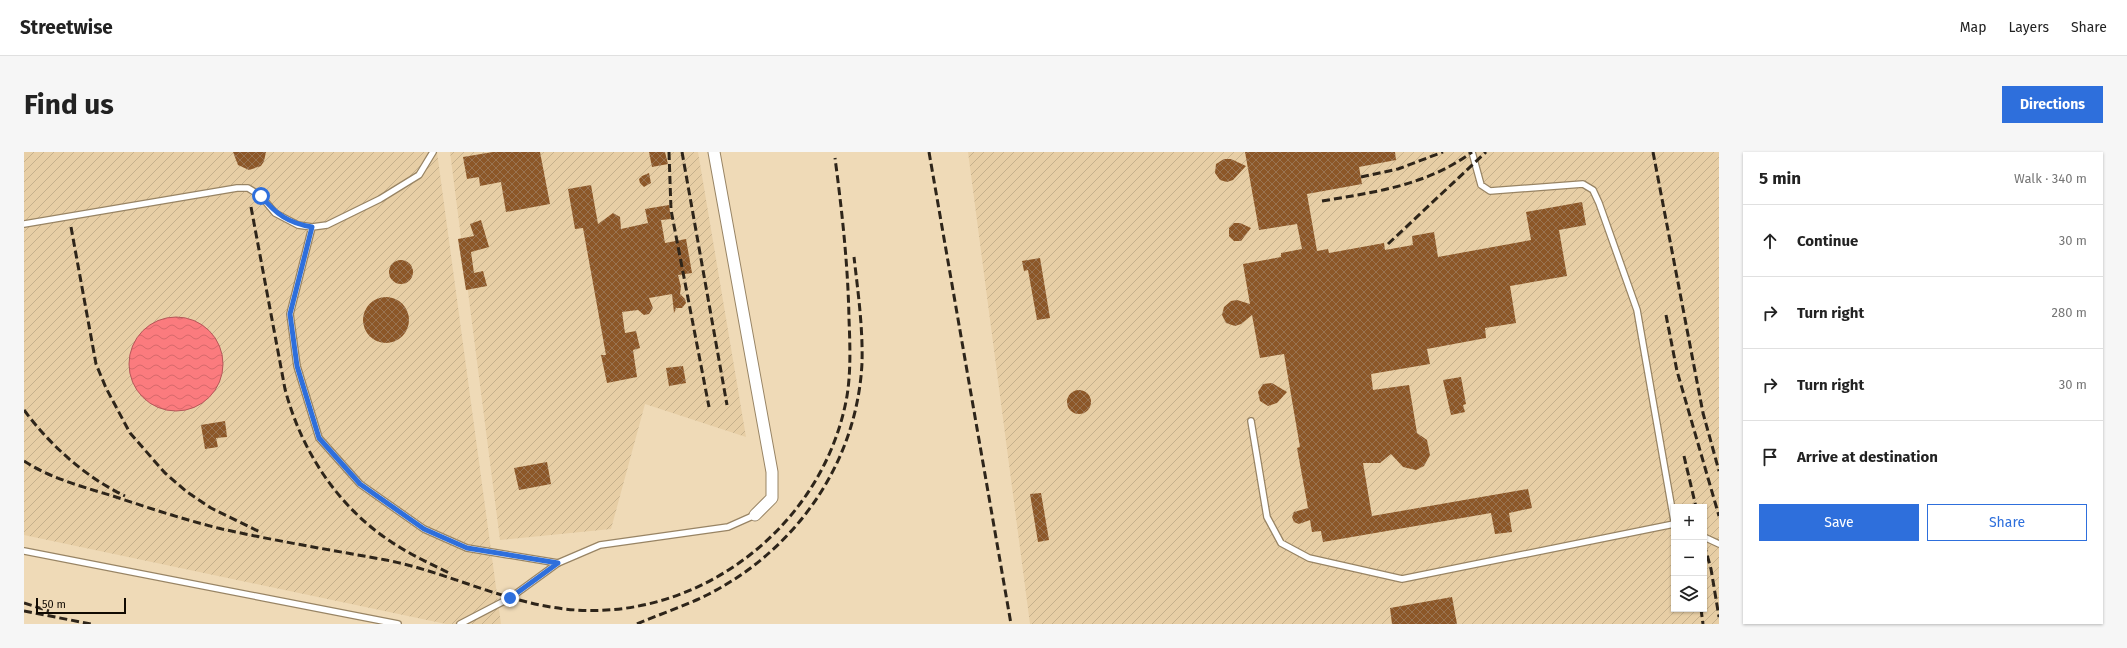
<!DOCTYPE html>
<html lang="en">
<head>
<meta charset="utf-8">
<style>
  :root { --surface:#fff; --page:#f6f6f6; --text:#222; --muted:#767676; --line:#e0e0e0; --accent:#2e6fdc }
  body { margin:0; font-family:"Fira Sans",sans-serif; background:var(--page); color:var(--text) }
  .controls { position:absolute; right:12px; bottom:12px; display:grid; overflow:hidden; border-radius:0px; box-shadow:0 1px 3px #0004 }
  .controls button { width:36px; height:36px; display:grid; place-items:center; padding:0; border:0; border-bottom:1px solid var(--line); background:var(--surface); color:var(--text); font:20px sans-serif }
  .scale { position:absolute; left:12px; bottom:10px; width:90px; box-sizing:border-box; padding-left:4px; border:2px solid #110a02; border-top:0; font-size:11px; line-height:14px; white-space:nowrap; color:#110a02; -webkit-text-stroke:3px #efdab7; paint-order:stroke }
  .stop { position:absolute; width:12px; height:12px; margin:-9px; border:3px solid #2e6fdc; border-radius:50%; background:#fff }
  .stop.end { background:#2e6fdc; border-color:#fff; box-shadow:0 1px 4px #0008 }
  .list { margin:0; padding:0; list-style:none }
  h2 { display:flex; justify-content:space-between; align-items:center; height:52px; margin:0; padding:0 16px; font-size:17px }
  h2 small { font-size:13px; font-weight:400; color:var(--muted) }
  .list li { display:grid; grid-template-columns:26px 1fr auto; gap:12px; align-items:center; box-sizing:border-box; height:72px; padding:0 16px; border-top:1px solid var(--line) }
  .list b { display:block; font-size:15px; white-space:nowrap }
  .list em { font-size:13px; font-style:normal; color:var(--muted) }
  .actions { display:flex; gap:8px; padding:12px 16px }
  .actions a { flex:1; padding:9px 0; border:1px solid var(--accent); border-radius:0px; text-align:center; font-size:14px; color:var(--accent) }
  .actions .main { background:var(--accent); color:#fff }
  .icon { flex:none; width:22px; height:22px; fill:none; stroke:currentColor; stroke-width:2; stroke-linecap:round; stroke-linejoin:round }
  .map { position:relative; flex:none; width:1695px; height:472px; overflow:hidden; border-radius:0px }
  header { display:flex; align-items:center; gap:24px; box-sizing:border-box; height:56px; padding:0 20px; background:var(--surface); border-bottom:1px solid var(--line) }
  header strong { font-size:19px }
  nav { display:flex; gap:22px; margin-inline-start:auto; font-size:14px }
  .intro { display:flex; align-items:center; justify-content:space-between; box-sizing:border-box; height:96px; padding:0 24px }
  h1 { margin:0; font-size:28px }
  .button { padding:10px 18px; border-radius:0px; background:var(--accent); color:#fff; font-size:14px; font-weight:700 }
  main { display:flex; gap:24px; padding:0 24px }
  aside { flex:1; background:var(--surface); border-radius:0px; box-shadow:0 1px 3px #0004 }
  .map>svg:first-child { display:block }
</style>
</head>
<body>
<header>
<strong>Streetwise</strong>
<nav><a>Map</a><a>Layers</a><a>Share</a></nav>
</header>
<div class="intro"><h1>Find us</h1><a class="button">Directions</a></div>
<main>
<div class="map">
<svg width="1695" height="472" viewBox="0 0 1695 472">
  <defs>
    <pattern id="industrial-furrows" width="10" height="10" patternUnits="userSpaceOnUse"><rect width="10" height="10" fill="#e7cea5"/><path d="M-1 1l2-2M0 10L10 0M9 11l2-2" fill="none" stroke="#c5b08c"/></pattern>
    <pattern id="water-waves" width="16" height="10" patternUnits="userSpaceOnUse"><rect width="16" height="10" fill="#fb7b7e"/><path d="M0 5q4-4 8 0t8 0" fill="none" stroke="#d6696b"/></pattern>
    <pattern id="building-cross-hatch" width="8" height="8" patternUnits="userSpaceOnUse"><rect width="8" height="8" fill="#8c5728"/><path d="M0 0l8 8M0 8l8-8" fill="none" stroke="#997452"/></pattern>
  </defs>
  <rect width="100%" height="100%" fill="#efdab7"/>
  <path fill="url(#industrial-furrows)" fill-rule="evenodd" d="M0 0H413L477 472H422L0 383Z
    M426 0H674L722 285 621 252 587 377 476 388Z
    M944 0H1695V472H1006ZM1650 355H1680V457H1650Z"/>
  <path fill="url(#water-waves)" stroke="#b55959" d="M105 212a47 47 0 1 1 94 0a47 47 0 1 1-94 0Z"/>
  <path fill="url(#building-cross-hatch)" d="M209 0H242L240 9 237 14 225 18 214 13Z
    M469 0H516L526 52 482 60 477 30 456 34 455 25 443 27 439 5Z
    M625 0H641L644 12 628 15Z
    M1221 0H1371L1372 8 1335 15 1338 32 1283 42 1293 99 1304 97 1305 101 1360 91 1361 98 1389 93 1388 84 1410 80 1414 105 1507 88 1502 60 1558 50 1562 73 1535 78 1543 124 1486 134 1492 171 1461 176 1462 186 1403 197 1406 212 1347 222 1349 238 1385 233 1393 281 1403 288 1406 303 1400 314 1392 318 1379 315 1367 302 1356 311H1339L1348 364 1504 337 1508 356 1485 361 1488 380 1471 382 1467 361 1299 390 1297 379 1288 380 1286 368 1275 372 1270 370 1268 365 1270 360 1284 356 1273 296 1276 295 1260 202 1236 206 1228 163 1217 172 1211 174 1202 171 1198 163 1200 155 1207 149 1213 148 1226 152 1219 112 1257 105V101L1278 97 1273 72 1235 78Z
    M1200 7H1207L1222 14 1209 28 1203 30 1196 28 1191 21 1192 12Z
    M625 21 627 31 620 35 616 31 615 27 618 24Z
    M567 33 574 72 589 61 596 65 597 77 624 71 621 57 645 53 647 67 637 68 641 91 662 87 668 121 654 123 657 135 656 142 661 147 662 151 658 156H652L650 161 648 142 625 146 629 156 625 162 620 163 614 158 598 160 601 181 612 179 616 196 609 198 613 225 583 231 577 203H582L559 76 551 77 544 37Z
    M457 68 465 95 447 100 450 121 459 119 463 134 442 138 434 87 450 84 446 72Z
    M1210 71H1216L1227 76 1217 89H1210L1205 84V76Z
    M1016 106 1026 166 1013 168 1004 118 1000 119 998 109Z
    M365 120a12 12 0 1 1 24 0a12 12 0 1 1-24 0Z
    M339 168a23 23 0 1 1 46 0a23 23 0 1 1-46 0Z
    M659 214 662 231 645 234 642 216Z
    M1437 225 1442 252 1439 253 1441 260 1427 263 1419 228Z
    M1248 231 1263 240 1253 251 1244 254 1236 249 1234 240 1239 232Z
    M1043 250a12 12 0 1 1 24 0a12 12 0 1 1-24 0Z
    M201 269 203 285 192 286 194 295 181 297 177 273Z
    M523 310 527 332 495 338 490 316Z
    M1017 341 1025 388 1014 390 1006 342Z
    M1428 445 1433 472H1368L1366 456Z"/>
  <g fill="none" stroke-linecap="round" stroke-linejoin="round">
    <defs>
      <path id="service" d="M1448 0 1457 33 1466 39 1559 32 1569 38 1575 51 1613 158 1650 369
        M0 72 213 36H224L237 44 251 61 274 73 288 75 303 73 356 47 395 23 409 0
        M288 75 266 162 273 214 295 286 336 332 400 377 443 396 534 411
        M1227 269 1243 365 1257 391 1285 406 1378 427 1650 372
        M1680 385 1695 392
        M0 399 374 472
        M436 472 486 446 534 411 576 393 704 375 731 363"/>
      <path id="minor" d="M690 0 748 320V346L731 363"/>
    </defs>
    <use href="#service" stroke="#988464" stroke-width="8"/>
    <use href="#minor" stroke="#988464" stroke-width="13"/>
    <use href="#service" stroke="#fff" stroke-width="5.5"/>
    <use href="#minor" stroke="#fff" stroke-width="11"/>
    <path stroke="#2e251a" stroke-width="3" stroke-dasharray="8 4" stroke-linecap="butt" d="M645 0 647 58 685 255
      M658 0 703 253
      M905 0 987 472
      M1629 0 1679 261 1695 319
      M1337 25 1374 17 1419 0
      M1298 49C1352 40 1404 33 1448 0
      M227 55 261 237C277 298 313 354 366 389 385 402 405 411 425 421
      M47 75 72 212 82 236 106 281 141 321 163 340 187 356 238 381
      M1364 92 1462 0
      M1642 163 1653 219 1695 364
      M0 258C26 293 61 325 101 344
      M1660 304 1672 355
      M0 309C26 326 59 335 89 344 125 356 161 368 198 377 252 389 307 398 362 408 423 420 479 450 541 457 673 472 800 375 823 244 827 219 826 192 825 167 824 113 818 59 811 6
      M1680 392 1687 417 1695 465
      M0 451 25 459
      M1677 457 1679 472
      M0 459 67 472
      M613 472C636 462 661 454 683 443 772 398 833 311 838 211 839 176 834 140 830 105"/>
  </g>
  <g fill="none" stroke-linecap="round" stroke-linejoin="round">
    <path stroke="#2e6fdc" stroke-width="5" d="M237 44C252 62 264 71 288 75L266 162 273 214 295 286 336 332 400 377 443 396 534 411 486 446"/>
  </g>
</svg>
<div class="controls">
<button>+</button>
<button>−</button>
<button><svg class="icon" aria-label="layers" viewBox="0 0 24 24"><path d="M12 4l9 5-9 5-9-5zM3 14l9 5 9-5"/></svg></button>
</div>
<div class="scale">50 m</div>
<div class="stop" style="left:237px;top:44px"></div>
<div class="stop end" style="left:486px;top:446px"></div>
</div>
<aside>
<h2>5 min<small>Walk · 340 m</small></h2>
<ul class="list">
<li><svg class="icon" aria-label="ahead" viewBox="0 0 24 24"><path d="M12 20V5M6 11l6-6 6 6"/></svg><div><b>Continue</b></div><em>30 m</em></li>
<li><svg class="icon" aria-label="right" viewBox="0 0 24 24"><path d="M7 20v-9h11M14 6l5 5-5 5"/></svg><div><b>Turn right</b></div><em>280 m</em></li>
<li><svg class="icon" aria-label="right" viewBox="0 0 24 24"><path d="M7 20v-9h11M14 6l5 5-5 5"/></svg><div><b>Turn right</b></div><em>30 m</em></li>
<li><svg class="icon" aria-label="arrive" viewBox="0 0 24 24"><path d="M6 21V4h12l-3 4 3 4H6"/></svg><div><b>Arrive at destination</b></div></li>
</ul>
<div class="actions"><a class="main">Save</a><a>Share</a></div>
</aside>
</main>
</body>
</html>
